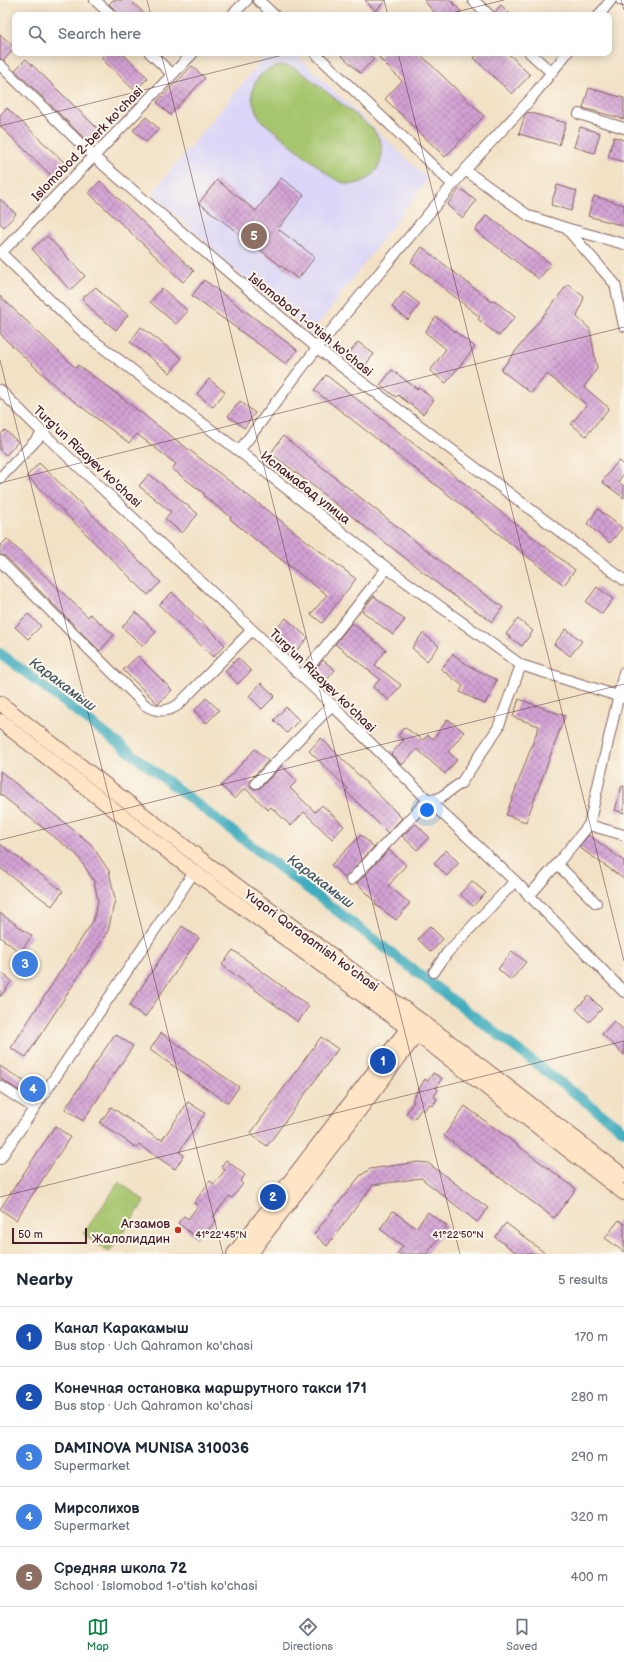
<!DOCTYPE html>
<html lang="en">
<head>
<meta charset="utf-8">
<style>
  :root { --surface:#fff; --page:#f2f2f3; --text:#1f2937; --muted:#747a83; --line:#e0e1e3; --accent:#0b8043 }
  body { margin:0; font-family:"Balsamiq Sans",sans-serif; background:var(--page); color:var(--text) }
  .scale { position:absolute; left:12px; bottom:10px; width:75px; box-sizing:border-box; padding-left:4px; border:2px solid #4a1f2b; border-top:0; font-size:11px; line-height:14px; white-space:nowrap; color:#4a1f2b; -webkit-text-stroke:3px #fbf7ec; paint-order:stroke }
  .you { position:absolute; left:427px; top:810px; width:14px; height:14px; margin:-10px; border:3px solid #fff; border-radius:50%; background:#1a73e8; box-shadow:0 0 0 6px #1a73e833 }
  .badge { display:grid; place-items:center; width:26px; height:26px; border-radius:50%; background:var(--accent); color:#fff; font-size:13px; font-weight:700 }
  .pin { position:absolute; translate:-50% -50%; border:2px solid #fff; box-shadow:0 1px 4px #0006 }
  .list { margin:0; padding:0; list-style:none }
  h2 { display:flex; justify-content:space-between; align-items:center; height:52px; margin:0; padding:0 16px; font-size:17px }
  h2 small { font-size:13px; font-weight:400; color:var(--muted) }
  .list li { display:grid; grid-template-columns:26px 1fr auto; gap:12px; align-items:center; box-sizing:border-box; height:60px; padding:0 16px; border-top:1px solid var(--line) }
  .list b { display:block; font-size:15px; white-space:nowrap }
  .list p { margin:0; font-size:13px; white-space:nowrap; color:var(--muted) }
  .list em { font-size:13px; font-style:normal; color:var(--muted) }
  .icon { flex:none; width:22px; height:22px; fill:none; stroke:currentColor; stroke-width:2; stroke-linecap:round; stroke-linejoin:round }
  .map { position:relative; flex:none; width:624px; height:1254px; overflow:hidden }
  .search { position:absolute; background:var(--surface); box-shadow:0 2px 10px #0003; left:12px; right:12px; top:12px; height:44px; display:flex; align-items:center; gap:10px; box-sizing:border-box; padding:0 14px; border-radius:8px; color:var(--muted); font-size:15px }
  .sheet { height:352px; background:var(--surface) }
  nav { display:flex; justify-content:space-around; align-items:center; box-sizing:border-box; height:56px; border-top:1px solid var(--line); background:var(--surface); font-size:11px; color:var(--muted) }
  nav a { display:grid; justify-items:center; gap:2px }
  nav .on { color:var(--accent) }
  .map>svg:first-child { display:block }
</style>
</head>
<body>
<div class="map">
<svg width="624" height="1254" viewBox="0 0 624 1254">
  <defs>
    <pattern id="building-cross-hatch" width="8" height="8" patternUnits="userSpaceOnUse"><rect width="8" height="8" fill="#d3a2d4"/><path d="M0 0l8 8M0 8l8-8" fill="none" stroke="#ad83ac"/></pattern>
  </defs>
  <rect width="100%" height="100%" fill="#fbf7ec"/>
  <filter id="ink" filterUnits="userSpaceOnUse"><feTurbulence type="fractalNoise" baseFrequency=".025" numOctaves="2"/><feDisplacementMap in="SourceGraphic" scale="8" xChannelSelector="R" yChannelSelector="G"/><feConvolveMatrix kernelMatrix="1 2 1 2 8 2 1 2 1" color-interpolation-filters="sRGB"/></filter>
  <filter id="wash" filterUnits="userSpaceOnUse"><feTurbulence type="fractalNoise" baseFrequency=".012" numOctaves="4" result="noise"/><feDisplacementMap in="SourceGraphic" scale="16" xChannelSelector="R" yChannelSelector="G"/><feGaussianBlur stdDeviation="0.9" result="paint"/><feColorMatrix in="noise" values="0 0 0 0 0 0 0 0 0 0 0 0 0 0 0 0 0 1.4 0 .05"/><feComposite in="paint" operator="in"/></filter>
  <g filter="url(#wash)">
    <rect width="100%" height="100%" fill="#f2e1c5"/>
    <path fill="#dbd6f7" d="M268 53H294L428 179 311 334 233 268 152 193Z"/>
    <path fill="#a6c56d" stroke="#78724c" d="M281 65 293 67 304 74 372 128C377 135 382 142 382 150 383 167 369 183 353 184 344 185 337 180 330 176L262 121C244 96 251 72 281 65Z
      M119 1182 145 1201 109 1252 83 1234Z"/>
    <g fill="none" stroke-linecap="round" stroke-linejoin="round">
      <path stroke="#40adbe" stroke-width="10" d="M0 653 624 1131"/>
    </g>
    <g id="blocks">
      <path fill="url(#building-cross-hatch)" d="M113 0H130L146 15H120L109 4Z
        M365 0H386L375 11Z
        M424 0H450L461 11 457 15H436Z
        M501 5 511 15H495V12Z
        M0 34 15 48 4 60 0 59Z
        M106 53H122L148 78 135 91 101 58Z
        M339 53H368L374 59 360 73Z
        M384 53H419L484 116 445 157 385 99 402 81 379 58Z
        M479 53H508L530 75 512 94 474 58Z
        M26 59 99 130 88 142 15 70Z
        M192 66 205 78 170 115 157 102Z
        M589 88 624 98V119L583 108Z
        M7 108 65 163 52 176 0 126V115Z
        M528 112 566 123 559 145 519 134 525 115Z
        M146 117 159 129 146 142 133 130Z
        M580 127 600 133 594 153 574 147Z
        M614 137 624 140V162L608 157Z
        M281 178 304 195 278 229 315 257 298 279 199 203 217 180 256 211Z
        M100 181 194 271 183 282 89 193Z
        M557 185 577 191 571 211 551 205Z
        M460 188 476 201 463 218 447 205Z
        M594 196 624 205V226L588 216Z
        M0 199 16 214 4 227 0 223Z
        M487 215 551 264 539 279 475 230Z
        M47 236 85 276 70 290 32 249Z
        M422 247 492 302 494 300 515 317 499 336 478 319 480 317 411 262Z
        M204 280 297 350 286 364 192 296Z
        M568 284 584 297 577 317 590 329 597 369 584 387 609 408 586 436 571 424 587 405 547 374 531 393 501 370Z
        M96 287 105 297 128 315 116 330 95 313 82 298Z
        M162 288 188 311 176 324 150 302Z
        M404 292 420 304 408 320 392 307Z
        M0 296 76 368 78 365 109 388 356 579 322 623 311 614 327 595 256 540 230 519 231 517 204 496 205 494 172 469 176 464 137 434 129 443 62 392 7 341 0 333Z
        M436 317 475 347 446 383 430 371 446 349 425 332Z
        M141 327 182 358 170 373 130 342Z
        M358 342 374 354 362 369 346 357Z
        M392 370 417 389 419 387 434 400 423 414 398 395 396 397 380 385Z
        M326 375 575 570 564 585 314 390Z
        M209 379 225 392 213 407 197 394Z
        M240 401 255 413 244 428 228 416Z
        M5 430 18 442 6 455 0 450V435Z
        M283 436 463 579 503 607 492 622 446 590 271 453Z
        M618 461 624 465V473L618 482 624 486V498L602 482Z
        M39 463 161 582 148 595 27 476Z
        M149 474 198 514 182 533 165 519 171 512 139 486Z
        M598 509 622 528 610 543 587 524Z
        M7 539 88 617 90 614 114 635 100 651 5 556 0 555V546Z
        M597 587 613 599 602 614 586 602Z
        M172 592 225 645 213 657 159 605Z
        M374 596 405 620 393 635 362 611Z
        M136 612 156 632 143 646 122 627Z
        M28 614 41 626 28 639 15 627Z
        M286 618 308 638 296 651 274 631Z
        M518 619 533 631 522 646 506 634Z
        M352 623 386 650 375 665 401 685 389 700 373 687 380 679 335 644Z
        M566 629 582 641 570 656 554 644Z
        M423 633 439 646 427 661 412 648Z
        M453 654 469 666 497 680 485 704 460 692 463 686 441 669Z
        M138 656 172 690 158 704 123 670Z
        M238 658 251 671 238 684 225 671Z
        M323 660 335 670 322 686 310 676Z
        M261 683 275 696 262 709 249 696Z
        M206 698 219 710 207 723 194 711Z
        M519 699 565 716 526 822 506 815 539 726 513 717Z
        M286 707 299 720 287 733 274 720Z
        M448 719 464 732 448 752 457 760 445 774 417 749 402 765 391 754 404 740 398 736 404 727 423 740 428 735 433 739Z
        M321 738 402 818 388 833 346 791 348 789 309 751Z
        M255 749 268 761 251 779 250 782 251 787 255 789 260 788 282 766 297 781 290 788 315 812 322 805 344 826 332 839 304 812 291 826 271 807 268 810 245 788 235 799 221 786Z
        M0 771 91 844 109 871 115 899 108 931 26 1057 11 1048 93 921 98 901 94 881 77 855 0 794Z
        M622 786H624V813L615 810Z
        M416 824 429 837 417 850 402 836Z
        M361 835 374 847 345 878 331 865Z
        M589 835 624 861V879L579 847Z
        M0 844 63 891 52 906 0 868Z
        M389 850 406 865 388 886 410 903 396 920 375 904 376 902 357 883Z
        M446 850 459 863 447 876 434 863Z
        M472 881 486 893 473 906 460 894Z
        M0 913 32 936 20 952 0 937Z
        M182 926 199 938 145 1017 129 1006Z
        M430 926 443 939 431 952 418 939Z
        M233 950 309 1006 298 1022 222 965Z
        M512 951 526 962 511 980 498 969Z
        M0 972 12 981 0 997Z
        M589 996 602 1009 589 1022 576 1009Z
        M614 1021 624 1030V1055L602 1034Z
        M161 1033 239 1087 228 1103 150 1050Z
        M115 1034 133 1046 83 1121 65 1109Z
        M321 1037 338 1049 267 1146 250 1134Z
        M0 1066 33 1087 27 1096 0 1078Z
        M433 1073 442 1078 436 1088 438 1090 434 1097 437 1099 433 1106 429 1104 424 1111 421 1109 414 1119 406 1114 414 1101 412 1100 425 1079 428 1081Z
        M188 1102 205 1113 179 1152 184 1155 175 1169 139 1145 137 1148 100 1123 111 1107 158 1139 159 1138 162 1140Z
        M465 1106 576 1189 554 1218 444 1136Z
        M55 1126 70 1137 16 1220 0 1209Z
        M226 1160 245 1175 240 1182 243 1184 232 1198 229 1196 213 1217 216 1220 206 1233 203 1230 197 1238 178 1223 184 1216 188 1219 198 1206 194 1203 210 1181 214 1184 225 1170 221 1167Z
        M418 1162 428 1163 488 1208 477 1222 421 1178 373 1185 327 1246 314 1234 360 1176 370 1169Z
        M393 1211 416 1228 428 1212 447 1226 427 1254H397L403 1246 380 1229Z
        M619 1220 624 1224V1252L605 1238Z
        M506 1223 546 1254H518L495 1237Z"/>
    </g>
  </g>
  <g filter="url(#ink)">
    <use href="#blocks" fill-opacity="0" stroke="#856361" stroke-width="1"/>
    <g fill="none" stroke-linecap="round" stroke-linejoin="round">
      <defs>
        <path id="minor" d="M95 0 111 15
          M258 0 274 15
          M473 0 489 15
          M621 0 624 1
          M232 15 247 0
          M599 15 611 0
          M150 53 172 74
          M315 53 453 185
          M530 53 551 72
          M0 65 93 156 317 348 624 580
          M579 114 624 128
          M465 170 529 216 566 228 615 284 624 326
          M566 228 624 244
          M0 252 85 334 239 451 387 568 521 665 624 698
          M1 253 193 53
          M0 390 43 433 332 705 428 800 515 881 624 992
          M239 451 317 348 465 170 528 102 567 53
          M0 478 43 433
          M0 561 145 705C156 712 166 713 178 705L252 630
          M302 676 387 568
          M256 783 332 705
          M589 825 624 835
          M557 864 589 825 624 672
          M351 880 428 800 438 799 461 783 498 728 521 665
          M529 896 557 864 596 903
          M434 972 447 953 515 881
          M0 1086 34 1108
          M0 1159 194 872"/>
        <path id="secondary" d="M0 703 202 860 443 1037 624 1176
          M0 721 194 872 435 1048 624 1193
          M234 1254 408 1028 415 1023
          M250 1254 417 1034 419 1026"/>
      </defs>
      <use href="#minor" stroke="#856361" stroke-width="12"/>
      <use href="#secondary" stroke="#856361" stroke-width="16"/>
      <use href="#minor" stroke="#fff" stroke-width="10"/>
      <use href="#secondary" stroke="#fee5c5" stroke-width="14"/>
    </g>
  </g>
  <path fill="none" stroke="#4a1f2b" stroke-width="1" stroke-opacity="0.45" d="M147 0 151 15M384 0 388 15M621 0 624 10M444 15 504 0M161 53 460 1254M398 53 624 961M0 126 291 53M0 360 223 1254M0 483 624 327M0 840 624 684M0 1197 624 1041"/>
  <circle fill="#c8321e" stroke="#fbf7ec" stroke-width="1.5" cx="178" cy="1230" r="4"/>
  <g text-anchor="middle" stroke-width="4" stroke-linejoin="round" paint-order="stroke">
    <g font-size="13" fill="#4a1f2b" stroke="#fbf7ec">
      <text transform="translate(87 143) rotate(-46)" y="5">Islomobod 2-berk ko'chasi</text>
      <text transform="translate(311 324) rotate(39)" y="5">Islomobod 1-o'tish ko'chasi</text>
      <text transform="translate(88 456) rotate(43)" y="5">Turg'un Rizayev ko'chasi</text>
      <text transform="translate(306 487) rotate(38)" y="5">Исламабад улица</text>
      <text transform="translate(323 680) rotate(44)" y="5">Turg'un Rizayev ko'chasi</text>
      <text transform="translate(312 940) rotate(36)" y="5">Yuqori Qoraqamish ko'chasi</text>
    </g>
    <g font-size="13" fill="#4a1f2b" stroke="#fbf7ec" text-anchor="end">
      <text x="170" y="1228">Агзамов<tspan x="170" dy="15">Жалолиддин</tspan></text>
    </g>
    <g font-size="14" font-style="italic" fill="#465866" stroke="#fbf7ec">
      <text transform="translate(63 684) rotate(37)" y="5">Каракамыш</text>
      <text transform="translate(321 881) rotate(37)" y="5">Каракамыш</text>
    </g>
  </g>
  <g font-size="10" text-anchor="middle" fill="#4a1f2b" stroke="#fbf7ec" stroke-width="4" stroke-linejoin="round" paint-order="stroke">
    <text x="221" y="1238">41°22'45"N</text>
    <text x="458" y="1238">41°22'50"N</text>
  </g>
</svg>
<div class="scale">50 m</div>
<div class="you"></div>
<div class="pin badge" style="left:383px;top:1061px;background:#1a4fb4">1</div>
<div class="pin badge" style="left:273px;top:1197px;background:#1a4fb4">2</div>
<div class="pin badge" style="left:25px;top:964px;background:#3f7fe0">3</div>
<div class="pin badge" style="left:33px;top:1089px;background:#3f7fe0">4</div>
<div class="pin badge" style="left:254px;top:236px;background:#8d6e63">5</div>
<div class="search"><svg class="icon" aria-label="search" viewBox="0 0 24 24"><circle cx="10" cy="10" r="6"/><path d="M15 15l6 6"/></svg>Search here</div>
</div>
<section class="sheet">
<h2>Nearby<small>5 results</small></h2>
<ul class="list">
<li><span class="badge" style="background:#1a4fb4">1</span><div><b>Канал Каракамыш</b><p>Bus stop · Uch Qahramon ko'chasi</p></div><em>170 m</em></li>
<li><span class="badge" style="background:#1a4fb4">2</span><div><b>Конечная остановка маршрутного такси 171</b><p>Bus stop · Uch Qahramon ko'chasi</p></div><em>280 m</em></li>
<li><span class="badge" style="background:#3f7fe0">3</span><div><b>DAMINOVA MUNISA 310036</b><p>Supermarket</p></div><em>290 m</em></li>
<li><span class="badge" style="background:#3f7fe0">4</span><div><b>Мирсолихов</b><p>Supermarket</p></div><em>320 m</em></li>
<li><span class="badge" style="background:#8d6e63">5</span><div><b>Средняя школа 72</b><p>School · Islomobod 1-o'tish ko'chasi</p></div><em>400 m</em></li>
</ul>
</section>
<nav>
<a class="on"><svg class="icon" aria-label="map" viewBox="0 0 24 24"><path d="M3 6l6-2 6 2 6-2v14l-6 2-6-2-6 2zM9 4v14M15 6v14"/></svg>Map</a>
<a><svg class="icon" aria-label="directions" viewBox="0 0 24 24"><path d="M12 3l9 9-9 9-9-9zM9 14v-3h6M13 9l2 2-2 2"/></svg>Directions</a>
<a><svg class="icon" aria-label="saved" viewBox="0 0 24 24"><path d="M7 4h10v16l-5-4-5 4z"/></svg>Saved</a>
</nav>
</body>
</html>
